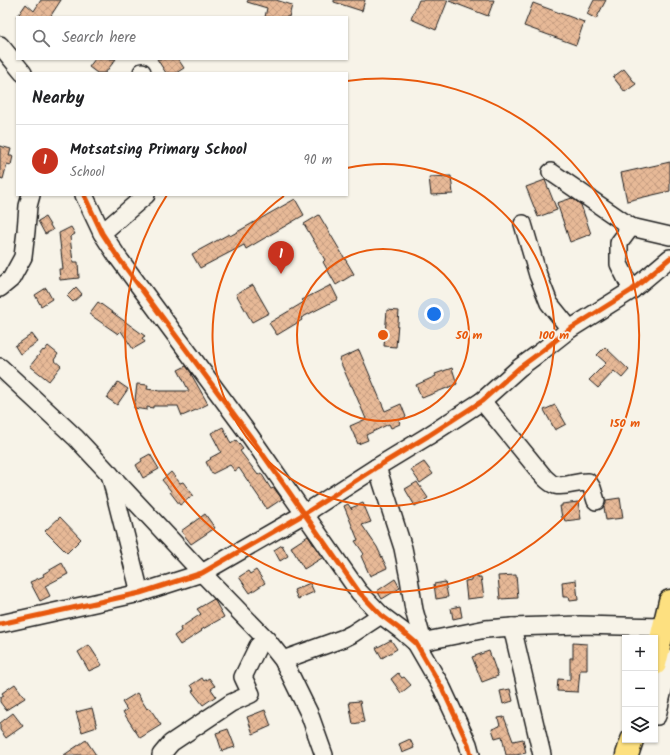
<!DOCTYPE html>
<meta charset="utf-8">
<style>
:root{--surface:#fff;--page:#f6f6f6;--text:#202124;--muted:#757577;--line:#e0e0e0;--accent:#c8321e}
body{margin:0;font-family:Kalam,sans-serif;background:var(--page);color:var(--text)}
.controls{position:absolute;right:12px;bottom:12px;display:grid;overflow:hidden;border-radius:0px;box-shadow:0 1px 3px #0004}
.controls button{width:36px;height:36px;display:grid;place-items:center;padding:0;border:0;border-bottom:1px solid var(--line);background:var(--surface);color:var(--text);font:20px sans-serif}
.you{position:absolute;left:434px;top:314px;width:14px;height:14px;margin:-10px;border:3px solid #fff;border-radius:50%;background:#1a73e8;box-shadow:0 0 0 6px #1a73e833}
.badge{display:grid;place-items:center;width:26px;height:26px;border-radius:50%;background:var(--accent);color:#fff;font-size:13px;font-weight:700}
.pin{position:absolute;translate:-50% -33px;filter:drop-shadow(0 1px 2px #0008)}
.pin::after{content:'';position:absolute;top:21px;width:14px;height:12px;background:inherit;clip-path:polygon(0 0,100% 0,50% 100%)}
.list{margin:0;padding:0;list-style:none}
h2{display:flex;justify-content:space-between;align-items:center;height:52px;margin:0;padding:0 16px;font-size:17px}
h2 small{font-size:13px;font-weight:400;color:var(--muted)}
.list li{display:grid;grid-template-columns:26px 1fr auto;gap:12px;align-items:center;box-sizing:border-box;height:72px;padding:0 16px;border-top:1px solid var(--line)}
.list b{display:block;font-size:15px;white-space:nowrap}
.list p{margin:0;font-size:13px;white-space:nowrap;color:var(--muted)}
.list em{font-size:13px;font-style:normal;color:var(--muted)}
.icon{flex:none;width:22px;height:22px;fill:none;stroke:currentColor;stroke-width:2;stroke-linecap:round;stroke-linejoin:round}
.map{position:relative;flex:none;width:670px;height:755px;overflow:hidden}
.search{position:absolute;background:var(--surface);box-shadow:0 1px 3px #0004;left:16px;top:16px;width:332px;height:44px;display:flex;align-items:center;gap:10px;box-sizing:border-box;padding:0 14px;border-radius:0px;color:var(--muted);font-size:15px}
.panel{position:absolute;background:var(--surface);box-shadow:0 1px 3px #0004;left:16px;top:72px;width:332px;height:124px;border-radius:0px}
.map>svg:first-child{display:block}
.building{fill:url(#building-cross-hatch);stroke:#1c1c1c}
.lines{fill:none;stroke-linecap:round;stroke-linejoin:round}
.minor-casing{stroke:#1c1c1c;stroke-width:20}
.highway-casing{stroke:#1c1c1c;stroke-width:25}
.minor{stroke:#f7f3e8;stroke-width:17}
.highway{stroke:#fde080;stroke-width:22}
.cycleway-casing{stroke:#f7f3e8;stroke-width:8}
.cycleway{stroke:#e8590c;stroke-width:5}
.ring{fill:none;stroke:#e8590c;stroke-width:2}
.centre{fill:#e8590c;stroke:#f7f3e8;stroke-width:2}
.ring-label{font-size:12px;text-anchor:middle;font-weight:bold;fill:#e8590c;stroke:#f7f3e8;stroke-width:3.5;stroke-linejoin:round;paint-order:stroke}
</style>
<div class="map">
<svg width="670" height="755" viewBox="0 0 670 755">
<defs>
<pattern id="building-cross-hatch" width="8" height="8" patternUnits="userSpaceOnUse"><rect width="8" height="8" fill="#e7b997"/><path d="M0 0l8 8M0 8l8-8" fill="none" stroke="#c69e82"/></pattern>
</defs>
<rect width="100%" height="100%" fill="#f7f3e8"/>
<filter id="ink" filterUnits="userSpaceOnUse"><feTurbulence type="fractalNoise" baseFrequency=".025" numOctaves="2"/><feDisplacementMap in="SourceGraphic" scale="8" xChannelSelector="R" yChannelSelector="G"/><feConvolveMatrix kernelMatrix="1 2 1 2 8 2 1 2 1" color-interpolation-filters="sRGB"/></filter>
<g filter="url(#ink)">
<g class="building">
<path d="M41,0H61L50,17H17L26,4L34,11Z"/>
<path d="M248,0H276L292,5L289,17H265L267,8L247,2Z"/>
<path d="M334,0H365L362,11L334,2Z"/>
<path d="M419,0H448L436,30L411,19Z"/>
<path d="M449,0H494L488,16L449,1Z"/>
<path d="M594,0H606L596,19L587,14Z"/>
<path d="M533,3L584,22L576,45L524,26Z"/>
<path d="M95,59H116L105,73H97L89,67Z"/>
<path d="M157,59H178L184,68L176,73H166Z"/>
<path d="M624,69L636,84L625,92L613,77Z"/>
<path d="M0,146L11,149L9,156H13L11,165L7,164L3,179L0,178Z"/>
<path d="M670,162V191L627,201L621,173Z"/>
<path d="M451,176L453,194L431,195L429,177Z"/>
<path d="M545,180L557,210L538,217L526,187Z"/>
<path d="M572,198L581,205L591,234L570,242L557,203Z"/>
<path d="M295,199L304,215L246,249L244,245L200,268L192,254L229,234L230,236Z"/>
<path d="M319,215L354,274L336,285L323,262L325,260L304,224Z"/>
<path d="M45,217L53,230L45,234L38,221Z"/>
<path d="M71,227L75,234L70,237L73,262H78L79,278L60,280L59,269H63L59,233Z"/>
<path d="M253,285L269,313L252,322L236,294Z"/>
<path d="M331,285L338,299L301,318L302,320L277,335L269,323L304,302L302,300Z"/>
<path d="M76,287L82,294L73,302L67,296Z"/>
<path d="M46,288L52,299L41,306L35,295Z"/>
<path d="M98,302L145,336L142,338L145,342L133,349L121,331L118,334L89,314Z"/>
<path d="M387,310L399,311L396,347L384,346Z"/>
<path d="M32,334L38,342L20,354L15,346Z"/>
<path d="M48,346L58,354L54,360L61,366L49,381L30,366L43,350L44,351Z"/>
<path d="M605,347L629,370L622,378L614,371L598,388L589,380L606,363L597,355Z"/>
<path d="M359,350L385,411L401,404L406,417L399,420L400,424L391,428L389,424L366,435L368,440L358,444L350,426L366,419L352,386H351L339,359Z"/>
<path d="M186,366L192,374H191L208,404L196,410L182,416L178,406H153V408L147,407V410L134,408L137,384L148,385L147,389L160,391H189L178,370Z"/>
<path d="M452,368L457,384L422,398L416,385L436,376L435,374Z"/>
<path d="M118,382L128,389L117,405L107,398Z"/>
<path d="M555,405L566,424L555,430L544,410Z"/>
<path d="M223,427L231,444L236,440L243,449L240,451L258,475L261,473L271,489L274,488L282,499L267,509L239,468L235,471L230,465L212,474L206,462L211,459L210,458L221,452L211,433Z"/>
<path d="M150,454L159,469L143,478L136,465L142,461L141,459Z"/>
<path d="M424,462L433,474L420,483L411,470Z"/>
<path d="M171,472L180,483L183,482L193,495L180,505L170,492L171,491L162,480Z"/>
<path d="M417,482L428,498L415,506L405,489Z"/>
<path d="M620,498L623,518L606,520L604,507L606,504V500Z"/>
<path d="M578,502L581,519L565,521L564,518H562L560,506H562V504Z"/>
<path d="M363,503L371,522L362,525L377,547L387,568L370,576L361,556L364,554L355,541L358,540L344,506L348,504L352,510L351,508Z"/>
<path d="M205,514L215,528L191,544L181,531Z"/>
<path d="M60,517L81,539L67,553L45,531Z"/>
<path d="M308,536L322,558L304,569L291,547Z"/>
<path d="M282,545L288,556L280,561L274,550Z"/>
<path d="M62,563L68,574L45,586L50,596L40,601L30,582L44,576L43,574Z"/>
<path d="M256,570L265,583L250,593L239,577L248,571L250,574Z"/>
<path d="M516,575L518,598L500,599L498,576Z"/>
<path d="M481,577L484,597L467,599L465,581L471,580V578Z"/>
<path d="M395,579L400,588L382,599L377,591Z"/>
<path d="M576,580L578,600L570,601L569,597H563L562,582Z"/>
<path d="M445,582L448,597L436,599L434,584Z"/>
<path d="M310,583L314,592L298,599L294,590Z"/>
<path d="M214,599L224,617L201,630L202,631L180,645L174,636L181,631L180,628L201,614L197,609Z"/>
<path d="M460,606L462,617L453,619L451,608Z"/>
<path d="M391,640L397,649L382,658L376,648Z"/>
<path d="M573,643L587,644V670H580L578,692L557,691L558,679L570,680V658H573Z"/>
<path d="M89,645L102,665L89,671L78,652Z"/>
<path d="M489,651L498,676L482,682L472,657Z"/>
<path d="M398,673L402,678L404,677L411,685L401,693L391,679Z"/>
<path d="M202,678L204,681L209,678L215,686L211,689L216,696L203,705L192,691L194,690L191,685Z"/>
<path d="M15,684L25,698L6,710L0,702V698L4,696L2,693Z"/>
<path d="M510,689L513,701L503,704L500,691Z"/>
<path d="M137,693L147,709L149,707L161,725L140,738L123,712L127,710L122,702Z"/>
<path d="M360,701L364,722L353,724L349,702Z"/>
<path d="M92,708L97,727L82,732L76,712Z"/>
<path d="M265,710L271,726L253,734L247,717Z"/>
<path d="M13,713L23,726L6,738L0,730V723Z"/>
<path d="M504,717L513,741L523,739L526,753L516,755H506L502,736L495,738L492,729L500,726L498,718Z"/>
<path d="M228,729L235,747L222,751L216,733Z"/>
<path d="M410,739L414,748L402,753L399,744Z"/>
<path d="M86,740L96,755H64Z"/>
</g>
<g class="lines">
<defs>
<g id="minor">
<path d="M0,45L23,73"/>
<path d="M142,72V73"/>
<path d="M551,172L631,227L670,236"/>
<path d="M84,195L102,233L117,256L250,436L359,592L381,615L401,630L416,643L442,688L468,744L471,755"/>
<path d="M523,224L538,275L549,303L570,329"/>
<path d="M631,227L619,243V264L632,290"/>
<path d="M102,233L146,195"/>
<path d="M0,288L11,279L23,257L26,231L28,206L31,195"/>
<path d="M0,367L76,438L202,573L267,640L283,660L309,713L324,755"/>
<path d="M482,401L544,477C547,480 551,484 555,485C566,488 577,481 588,482L592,488L596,501"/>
<path d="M377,467L403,548L409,578L414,610L423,642"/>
<path d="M110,474L140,593"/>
<path d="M0,624L140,593L202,573L304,514L377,467L428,436L482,401L519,368L542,351L570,329L632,290L670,258"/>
<path d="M512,627L542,755"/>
<path d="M416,643L486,629L512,627L580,625L663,627"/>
<path d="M283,660L344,638L352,634L381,615"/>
<path d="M657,716L670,659"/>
<path d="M161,755L171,743L231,703L251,694L243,677L258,646L267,640"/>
</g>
<g id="highway">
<path d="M655,664L670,601"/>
<path d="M627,755L632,740"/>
</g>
</defs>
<use href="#minor" class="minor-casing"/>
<use href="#highway" class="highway-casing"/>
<use href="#minor" class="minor"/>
<use href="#highway" class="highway"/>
<defs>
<g id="cycleway">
<path d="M84,195L102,233L117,256L250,436L359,592L381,615L401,630L416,643L442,688L468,744L471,755"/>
<path d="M0,624L140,593L202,573L304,514L377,467L428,436L482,401L519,368L542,351L570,329L632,290L670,258"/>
</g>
</defs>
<use href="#cycleway" class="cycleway-casing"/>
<use href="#cycleway" class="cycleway"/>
</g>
</g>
<g class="ring">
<circle cx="383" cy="335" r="86"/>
<path d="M347 168A171 171 0 1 1 284 196"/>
<path d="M347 81A257 257 0 1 1 167 195"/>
</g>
<circle cx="383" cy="335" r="6" class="centre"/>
<g class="ring-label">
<text x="469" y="339">50 m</text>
<text x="554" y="339">100 m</text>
<text x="625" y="427">150 m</text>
</g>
</svg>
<div class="controls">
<button>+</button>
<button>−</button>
<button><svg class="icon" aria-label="layers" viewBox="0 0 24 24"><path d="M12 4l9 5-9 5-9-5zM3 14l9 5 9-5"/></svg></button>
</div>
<div class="you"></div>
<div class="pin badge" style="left:281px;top:274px">1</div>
<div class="search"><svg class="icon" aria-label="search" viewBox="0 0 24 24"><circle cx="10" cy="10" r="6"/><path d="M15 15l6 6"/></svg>Search here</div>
<section class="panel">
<h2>Nearby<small></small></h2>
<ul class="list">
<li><span class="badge">1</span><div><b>Motsatsing Primary School</b><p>School</p></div><em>90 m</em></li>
</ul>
</section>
</div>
